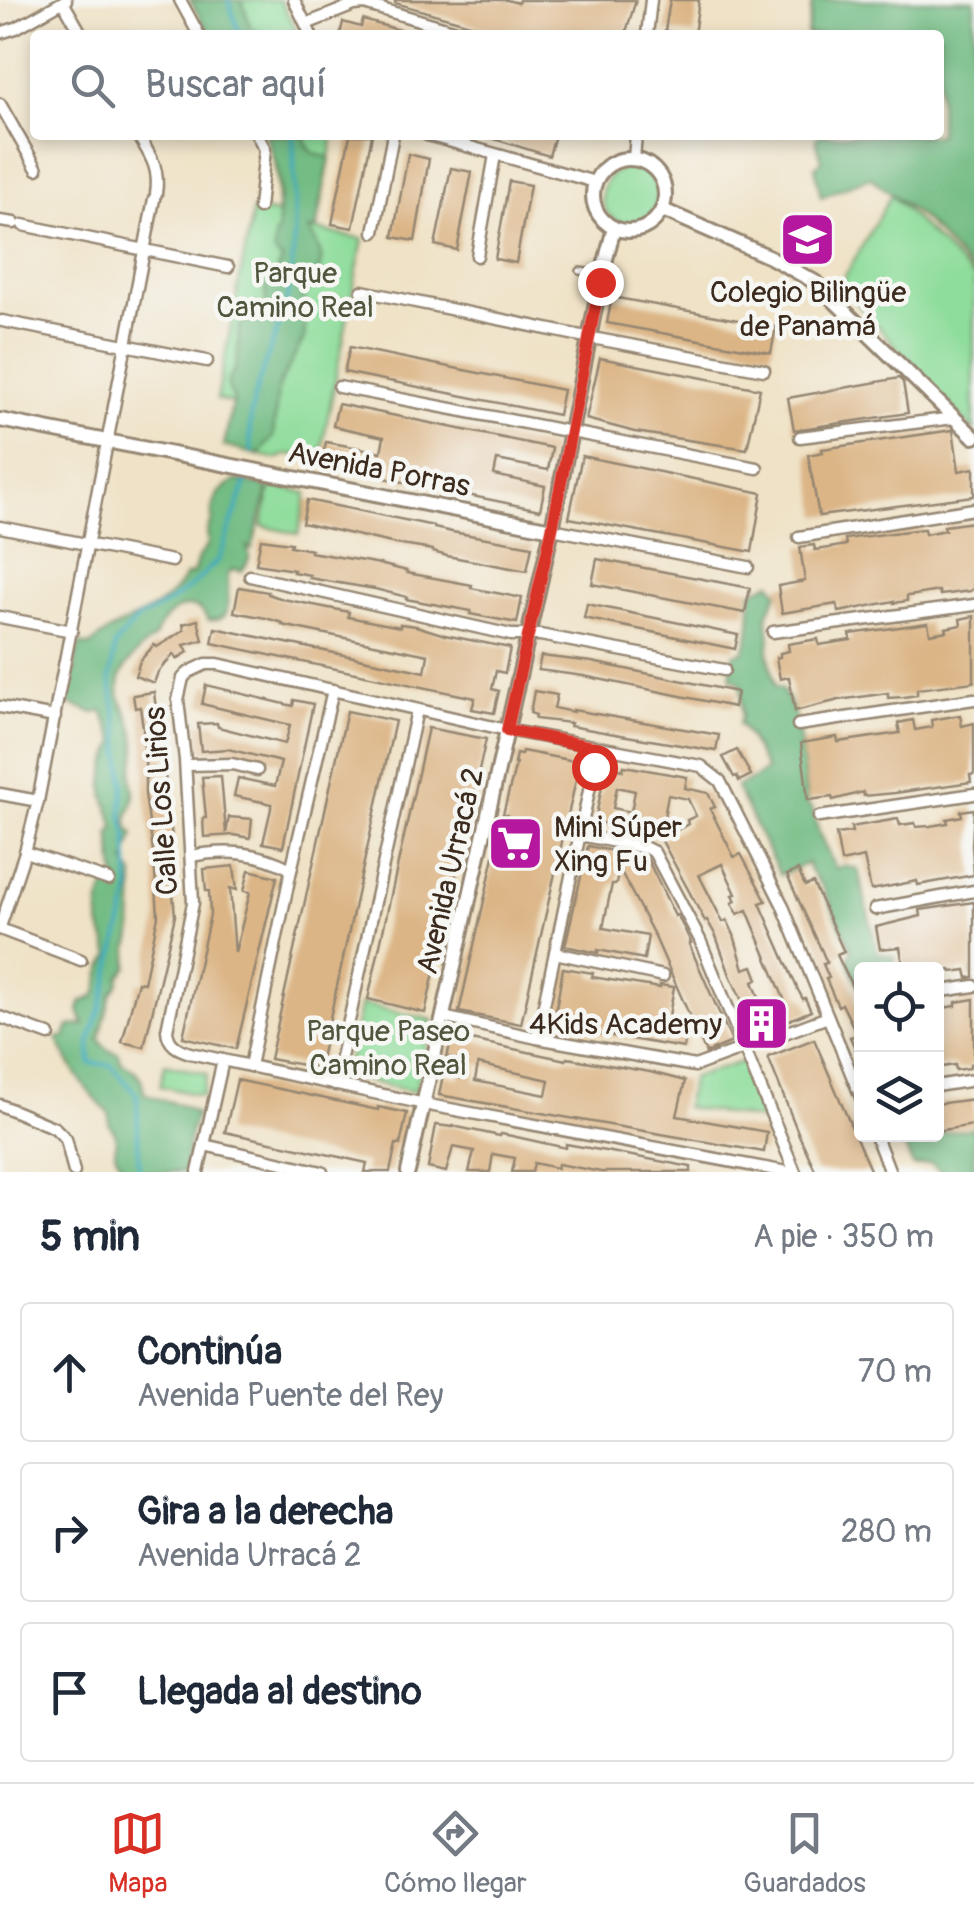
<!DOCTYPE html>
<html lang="es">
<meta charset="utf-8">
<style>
:root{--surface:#fff;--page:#f6f6f7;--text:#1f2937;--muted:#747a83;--line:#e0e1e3;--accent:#d93025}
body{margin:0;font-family:Pangolin,sans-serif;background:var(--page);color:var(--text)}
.controls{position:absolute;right:30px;bottom:30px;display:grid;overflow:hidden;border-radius:10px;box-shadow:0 5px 15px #0003}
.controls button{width:90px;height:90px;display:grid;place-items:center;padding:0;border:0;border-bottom:2px solid var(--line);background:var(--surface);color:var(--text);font:50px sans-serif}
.stop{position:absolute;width:30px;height:30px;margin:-22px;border:8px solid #d93025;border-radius:50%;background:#fff}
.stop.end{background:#d93025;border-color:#fff;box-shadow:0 2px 10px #0008}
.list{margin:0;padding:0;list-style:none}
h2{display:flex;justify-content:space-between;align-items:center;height:130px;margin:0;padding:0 40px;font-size:42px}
h2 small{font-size:32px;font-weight:400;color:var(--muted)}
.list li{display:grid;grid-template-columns:65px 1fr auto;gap:30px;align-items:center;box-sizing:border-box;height:140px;margin:0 20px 20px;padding:0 20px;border:2px solid var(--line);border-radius:10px}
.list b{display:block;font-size:38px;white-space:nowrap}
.list p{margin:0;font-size:32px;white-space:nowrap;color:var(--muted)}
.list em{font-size:32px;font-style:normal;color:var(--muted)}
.icon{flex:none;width:55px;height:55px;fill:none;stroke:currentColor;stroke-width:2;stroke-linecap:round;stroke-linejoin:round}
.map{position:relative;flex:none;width:974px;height:1172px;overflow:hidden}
.search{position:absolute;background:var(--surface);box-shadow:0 5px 15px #0003;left:30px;right:30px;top:30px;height:110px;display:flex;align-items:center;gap:25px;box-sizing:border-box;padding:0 35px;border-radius:10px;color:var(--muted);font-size:38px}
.sheet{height:610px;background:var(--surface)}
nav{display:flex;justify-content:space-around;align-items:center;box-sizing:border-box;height:140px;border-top:2px solid var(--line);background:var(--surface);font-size:28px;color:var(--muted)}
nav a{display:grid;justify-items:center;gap:5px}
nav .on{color:var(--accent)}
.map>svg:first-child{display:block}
.green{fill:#8fdd9c;stroke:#65845d;stroke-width:2.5}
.forest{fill:#73bc84;stroke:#577351;stroke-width:2.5}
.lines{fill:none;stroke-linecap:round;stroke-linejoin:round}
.stream{stroke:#40acbe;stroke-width:4}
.building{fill:#dcb586;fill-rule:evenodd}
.service-casing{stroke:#958672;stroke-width:10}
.minor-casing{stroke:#958672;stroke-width:15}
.tertiary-casing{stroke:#958672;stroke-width:18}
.service{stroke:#fff;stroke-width:5}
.minor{stroke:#fff;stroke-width:10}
.tertiary{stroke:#fff;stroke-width:12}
.route{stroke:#d93025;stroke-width:12}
.labels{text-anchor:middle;stroke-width:9;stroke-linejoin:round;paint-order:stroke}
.park-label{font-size:30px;fill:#50573e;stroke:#f6f6f2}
.poi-label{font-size:30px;fill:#3b2a1e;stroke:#f6f6f2}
.street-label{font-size:30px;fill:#3b2a1e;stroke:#f6f6f2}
</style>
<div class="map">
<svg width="974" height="1172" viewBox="0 0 974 1172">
<rect width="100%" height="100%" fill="#f6f6f2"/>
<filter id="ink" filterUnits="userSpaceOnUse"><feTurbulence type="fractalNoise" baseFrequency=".01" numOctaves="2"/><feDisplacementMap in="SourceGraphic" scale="20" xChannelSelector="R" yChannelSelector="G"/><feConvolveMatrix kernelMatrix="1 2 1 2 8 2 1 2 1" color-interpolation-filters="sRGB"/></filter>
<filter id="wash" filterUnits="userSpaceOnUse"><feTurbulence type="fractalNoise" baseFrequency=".0048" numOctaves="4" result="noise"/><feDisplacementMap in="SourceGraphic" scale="40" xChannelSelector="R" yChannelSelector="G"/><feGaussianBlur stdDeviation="2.25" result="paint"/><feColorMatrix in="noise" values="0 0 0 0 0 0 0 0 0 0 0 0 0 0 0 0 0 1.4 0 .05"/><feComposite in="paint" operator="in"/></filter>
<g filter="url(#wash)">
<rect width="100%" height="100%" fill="#efe2c6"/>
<g class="green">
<path d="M190,0H280L299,35H210Z"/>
<path d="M265,135H334L317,230L363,239L318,468L306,456L288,454L276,459L224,446L232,403L217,399L253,209L277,214C279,185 277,161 265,135Z"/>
<circle cx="630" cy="196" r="28"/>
<path d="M891,195L974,278V431L840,285Z"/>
<path d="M271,485L307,493L298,534L262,526Z"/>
<path d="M361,1004L432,1020L415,1092L344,1076Z"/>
<path d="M744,1061L765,1121L685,1107L692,1078Z"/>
<path d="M165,1064L207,1074L202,1096L160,1086Z"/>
</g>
<g class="forest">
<path d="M190,0H242L251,29L266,35H210Z"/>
<path d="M816,0H974V274L924,220L870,177L821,197L815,166L822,161L816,140L819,135H939V35H807L812,4Z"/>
<path d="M265,135H305C307,152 314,155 330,157L316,230H309C330,263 321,266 303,298L307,307L304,338L278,387L273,437L258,455L224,446L234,399C220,377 234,380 237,361C239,349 238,337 239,326L246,321L254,303L266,308V285L272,283L282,260L274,252L275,234L278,231C277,215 281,198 279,182C278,167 272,149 265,135Z"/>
<path d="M236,480L263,486L268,490L252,549L247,547C252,558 248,562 241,572L234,569L228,573V604L225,615L217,620H208C193,590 160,615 154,639C144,643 122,668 120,679C116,701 125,704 131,723C134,729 135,738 136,745C138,756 132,766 132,776C132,784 135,792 134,799C131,816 120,818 134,835L125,862L134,875L132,937L129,946L128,967L120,976L118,985L111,995L99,1040L108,1050L119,1054L121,1062C137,1072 142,1073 144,1093C161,1102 180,1101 196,1114L189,1137L184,1172H123L124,1169L115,1153L116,1134L109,1124V1113C85,1091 70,1067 57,1038L65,1037L69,1026L84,1025L79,1010L82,1001C104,997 95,987 102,971C103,965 107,961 110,956C101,925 92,918 106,885H117L110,833L114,829C113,816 108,808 105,797C101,780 109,758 116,742L102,711L94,713L69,704C67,689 72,683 75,670C76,660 76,653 80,644L90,646C121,616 162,617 186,575L193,574L198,558L208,545L207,531L212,521V511L215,500L219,492Z"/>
<path d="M771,582L778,592L767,615L770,638L768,651L775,687L780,688C803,712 803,773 807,805L812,808L819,833L835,868L844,866L858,869L877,952L894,957V969H862L861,986L855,978L848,960L852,950L822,886L809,869L808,863L780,875L736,787L756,777L766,770C757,755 751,735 739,724L742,716L741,683L731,679V661L734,654L743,652C752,635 750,611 752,591Z"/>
<path d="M974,1128V1172H941L931,1163L913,1166L900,1135L936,1134Z"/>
</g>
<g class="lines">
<g class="stream">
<path d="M228,0L240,35"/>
<path d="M252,452C240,400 280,340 289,289C297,238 295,186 293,135"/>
<path d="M139,1172L137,1095L111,1065L90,1063V1040L102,1004L130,891L127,837L122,814L124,784L119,732L110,680L115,645L136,620L170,602L194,584L219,559L247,479"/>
</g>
</g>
<g id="blocks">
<g class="building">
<path d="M395,0H507L518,3L519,0H636L625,35H509L395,3Z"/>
<path d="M670,0H699L694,35L665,31Z"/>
<path d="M363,20L407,32V35H340L343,22L361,27Z"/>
<path d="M350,135H372L353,228L332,224Z"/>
<path d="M488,135H555L549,156L488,137Z"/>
<path d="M408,154L429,159L415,241L393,237Z"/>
<path d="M451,168L472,172L457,250L435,245Z"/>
<path d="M509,181L530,185L516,263L495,259Z"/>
<path d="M612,297L776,327L771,353L607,323Z"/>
<path d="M350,347L563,390L558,415L344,372Z"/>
<path d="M600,358L760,389L747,449L635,432L586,419Z"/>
<path d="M899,378L903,382L908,413L794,430L788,398Z"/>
<path d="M338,404L552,448L548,470L497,460L494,475L545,486L540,510L321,465L326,442L381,452L384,437L333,426Z"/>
<path d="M953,430L959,471L974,468V496L819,516L808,455L823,452L822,449Z"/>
<path d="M582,456L762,493L752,552L569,518Z"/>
<path d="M307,500L434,526V528L452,532L532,546L527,571L447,556L433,552V550L396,544L302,523Z"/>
<path d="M974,522V588L970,591L940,595L939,591L915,595L907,596V601L894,603V601L839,612L837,604L782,613L778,586L805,581L800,547L814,545L815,550L829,548L846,545L845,539L924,529L925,534L945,530L944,526Z"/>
<path d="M261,539L291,543L290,546L311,550L310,552L375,563L407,571V573L472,585L471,588L522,598L517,623L470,614L471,611L406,599L407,597L375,589L309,578L310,575L293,572L294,570L256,564Z"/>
<path d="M597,559L750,588L745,613L592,584Z"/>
<path d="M239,587L268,592V594L283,599L349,612L348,617L400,627V624L416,626L445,635L510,648L505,673L496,671L492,689L499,691L494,713L472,709L475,698L212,643L215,628L425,672L428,655L282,625L283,623L266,618L234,612Z"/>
<path d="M587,604L738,635L735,649L584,618Z"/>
<path d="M974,616V682L917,689V695L904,697L888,698V693L839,700L795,711L789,677L780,679L776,658L780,657V653L789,651L788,644L818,639L819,645L851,640L850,634L928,623L930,634L947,631L946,628L961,625L960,619Z"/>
<path d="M198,620L203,640L184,645L188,652L177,659L174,654L158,672L154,683L135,676L140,661L154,645L157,647L184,630L183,624Z"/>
<path d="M541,656L592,662L737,692L734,707L584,676L538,670Z"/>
<path d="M206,685L293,706L294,700L313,704L283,847L263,843L272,804L234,796L238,778L275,786L281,762L228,749L201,751L198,724L217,723L218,727L285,744L290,725L202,704Z"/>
<path d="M534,691L557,695L554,708L573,712V710L719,735L716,751L609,733L570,726L571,723L535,719L536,715L530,713Z"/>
<path d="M154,692L156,710L161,709L163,722L167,771H165L166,789L172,837H168L175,916L144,1047L122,1042L138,982L144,983L158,916L154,859L145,794V778H146L143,728L140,707L135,708L133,695Z"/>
<path d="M347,711L395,721L319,1068L270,1059Z"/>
<path d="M960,715L962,726L974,723V774L970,775L971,782L895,793L864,796L863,792L833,800L832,797L808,800L801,743L837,737L838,742L900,733L898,723L913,720L915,730L932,727L931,720Z"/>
<path d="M428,728L486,739L425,1013L368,999Z"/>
<path d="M737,750L751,775L739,781L737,776L734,777L723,757Z"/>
<path d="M522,751L580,762L521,1024L459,1012L499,834H503L507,815L503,814L516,764H514L516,754L521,755Z"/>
<path d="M606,766L623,770L624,766L687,777L685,788L708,793L715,807L710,809L734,857L741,854L766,901L760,903L798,990L803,999L805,998L811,1011L751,1036L746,1023L750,1021L745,1007L730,975L716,936L707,920L705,921L661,839L688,824L687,820L696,816L688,799L668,795L660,839L595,821ZM617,787L635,791L631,812L613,808ZM722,864L736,894L733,895L736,901L732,903L738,914L747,910L787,1006L763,1015L756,998L759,997L753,982L758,979L753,966L744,969L734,935L727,920L723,922L699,875Z"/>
<path d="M221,776L226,833L229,817L252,819L250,838L234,835L204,837L203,818H206L202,777Z"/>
<path d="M974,809L972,845L974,875L918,885L917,881L871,890L864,857L841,862L836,834L852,832L851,827L898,819L900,825L915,823L916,827L930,826L948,823L947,819L962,816L961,811Z"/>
<path d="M588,846L647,858L675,916L677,915L686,932L691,943L689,944L732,1042L706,1053L655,937L619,868L616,884H612L603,928L648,936L644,959L598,950V953L565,946Z"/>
<path d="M234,866L237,890L230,888L235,953L250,892L244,891L249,870L277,877L236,1049L183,1037L210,915L209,891H206L204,869Z"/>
<path d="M798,870L805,886L813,883L844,952L837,955L850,982L856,998L854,999L862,1016V1063L850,1037L857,1035L842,1004L838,1006L833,995L826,979L829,978L823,964L827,963L821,949L787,875Z"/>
<path d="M974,902V977L968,978L966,970L952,972L951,970L936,972V970H904L900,947L880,949L876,927L921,916L920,910Z"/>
<path d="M563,968L593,973L592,977L660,988V985L674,987L668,1022L688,1026L684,1048L553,1026Z"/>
<path d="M974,999V1063L970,1064V1068L956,1070L955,1065L936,1068V1009L956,1006V1002Z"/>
<path d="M452,1036L566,1060L567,1058L650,1072L685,1081L677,1116L767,1132L764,1152L439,1095L443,1075L460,1078L463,1061L447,1058ZM478,1064L549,1080L546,1095L475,1081Z"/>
<path d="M814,1039L863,1154L871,1172H816L799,1135L768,1057Z"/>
<path d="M237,1080L378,1110V1107L407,1113L400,1145L396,1144L390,1172H365L367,1163L225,1132Z"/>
<path d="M974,1099V1125L936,1131V1104Z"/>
<path d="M436,1125L453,1127V1126L500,1136L501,1134L512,1136L566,1148V1144L611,1152L691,1167V1172H601L558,1164L557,1168L534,1163L532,1172H512L515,1158L493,1154L490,1172H469L474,1151L453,1147L446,1172L428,1168Z"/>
</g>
</g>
</g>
<g filter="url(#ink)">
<use href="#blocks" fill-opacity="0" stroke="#958672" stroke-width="2.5"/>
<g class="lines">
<defs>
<path id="service" d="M580,271L599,274"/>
<g id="minor">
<path d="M180,0L199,35"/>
<path d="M294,0L311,35"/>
<path d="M63,2L82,35"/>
<path d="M306,24L354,5L364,4L470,35"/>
<path d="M0,33L16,28L66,0"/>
<path d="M647,35L651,0"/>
<path d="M0,104L37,169"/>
<path d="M138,135C151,157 160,168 156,194"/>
<path d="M257,135L265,149L259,208"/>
<path d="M427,135L595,182"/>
<path d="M634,159L636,135"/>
<path d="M0,221L14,223"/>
<path d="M23,225L228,267"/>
<path d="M374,232L393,135"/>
<path d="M477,256L495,155"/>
<path d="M362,291L576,335L764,370"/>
<path d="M2,321L207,361"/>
<path d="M339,387L757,468"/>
<path d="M800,437L954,418"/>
<path d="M0,527L172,561"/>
<path d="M552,529L748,567"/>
<path d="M799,537L974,509"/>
<path d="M250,576L511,635H540L724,670"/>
<path d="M0,617L72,631"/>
<path d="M773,632L974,605"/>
<path d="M0,707L55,717"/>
<path d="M798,725L974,699"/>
<path d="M186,765L232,764L257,770"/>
<path d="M0,794L38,801"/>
<path d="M819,817L974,794"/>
<path d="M580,835L646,848L654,852L700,940L795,1172"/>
<path d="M25,852L109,880"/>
<path d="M191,856C227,849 258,852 291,869"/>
<path d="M875,909L974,891"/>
<path d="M0,927L25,852L38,801L154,199"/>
<path d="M0,929L81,960"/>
<path d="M555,953L663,976"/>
<path d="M936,992L974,986"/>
<path d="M0,1017L49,1035"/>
<path d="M443,1017L537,1038L695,1066L828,1017"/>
<path d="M537,1038L598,748"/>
<path d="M250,1066L290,875L333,690"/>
<path d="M335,1085L417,710"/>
<path d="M936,1086L974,1080"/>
<path d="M0,1105L55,1128L66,1139L74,1172"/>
<path d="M875,1134L890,1172"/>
<path d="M204,1145L322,1172"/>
<path d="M198,1172L223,1060"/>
<path d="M787,1172L434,1106L190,1053C178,1049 168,1045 167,1030L193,903L185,760L178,700L183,678L189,672L206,664H218L507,730L701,766L720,781L782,904L862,1100"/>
</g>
<g id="tertiary">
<circle cx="629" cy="195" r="36"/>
<path d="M663,210L770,257L815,282L974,437"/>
<path d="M0,420L552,529"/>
<path d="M408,1172L552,529L600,282L614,228"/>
</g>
</defs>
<use href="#service" class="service-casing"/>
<use href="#minor" class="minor-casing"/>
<use href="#tertiary" class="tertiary-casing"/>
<use href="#service" class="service"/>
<use href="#minor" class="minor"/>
<use href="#tertiary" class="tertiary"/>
</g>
</g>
<g class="lines" filter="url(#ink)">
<path class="route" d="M594,767L598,748L507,730L552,529L600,282"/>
</g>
<defs>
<symbol id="school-square" viewBox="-11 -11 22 22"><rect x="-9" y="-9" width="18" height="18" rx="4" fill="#b5179e" stroke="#f6f6f2"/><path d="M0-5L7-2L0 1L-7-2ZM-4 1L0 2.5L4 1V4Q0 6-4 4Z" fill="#fff"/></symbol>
<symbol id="supermarket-square" viewBox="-11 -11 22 22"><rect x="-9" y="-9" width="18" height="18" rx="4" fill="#b5179e" stroke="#f6f6f2"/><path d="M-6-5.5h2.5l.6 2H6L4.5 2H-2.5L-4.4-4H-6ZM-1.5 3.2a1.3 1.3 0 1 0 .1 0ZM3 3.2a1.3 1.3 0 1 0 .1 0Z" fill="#fff"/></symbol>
<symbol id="building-square" viewBox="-11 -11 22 22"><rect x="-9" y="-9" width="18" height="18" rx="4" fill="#b5179e" stroke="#f6f6f2"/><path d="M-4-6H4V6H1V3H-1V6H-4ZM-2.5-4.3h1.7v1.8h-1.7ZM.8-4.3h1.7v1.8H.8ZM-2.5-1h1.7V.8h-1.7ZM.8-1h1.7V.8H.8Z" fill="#fff"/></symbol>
</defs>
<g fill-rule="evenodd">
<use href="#school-square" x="776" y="208" width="63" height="63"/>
<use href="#supermarket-square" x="484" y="812" width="63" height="63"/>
<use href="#building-square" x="730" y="992" width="63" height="63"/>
</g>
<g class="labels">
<g class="park-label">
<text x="295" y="283">Parque<tspan x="295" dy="34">Camino Real</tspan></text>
<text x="388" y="1041">Parque Paseo<tspan x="388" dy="34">Camino Real</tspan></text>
</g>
<g class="poi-label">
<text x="808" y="302">Colegio Bilingüe<tspan x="808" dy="34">de Panamá</tspan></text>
<text x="554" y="837" text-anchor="start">Mini Súper<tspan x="554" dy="34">Xing Fu</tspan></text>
<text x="722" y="1034" text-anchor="end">4Kids Academy</text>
</g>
<g class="street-label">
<text transform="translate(379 469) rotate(11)" y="10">Avenida Porras</text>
<text transform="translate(161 801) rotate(-94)" y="10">Calle Los Lirios</text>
<text transform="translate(450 871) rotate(-77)" y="10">Avenida Urracá 2</text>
</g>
</g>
</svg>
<div class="controls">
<button><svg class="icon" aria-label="locate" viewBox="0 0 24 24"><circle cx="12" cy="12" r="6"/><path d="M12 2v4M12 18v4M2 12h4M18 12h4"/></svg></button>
<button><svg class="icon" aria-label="layers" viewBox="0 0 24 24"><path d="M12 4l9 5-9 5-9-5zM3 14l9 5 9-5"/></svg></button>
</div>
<div class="stop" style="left:594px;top:767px"></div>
<div class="stop end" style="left:600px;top:282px"></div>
<div class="search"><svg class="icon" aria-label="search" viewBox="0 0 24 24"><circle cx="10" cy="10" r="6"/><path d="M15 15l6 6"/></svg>Buscar aquí</div>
</div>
<section class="sheet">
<h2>5 min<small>A pie · 350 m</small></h2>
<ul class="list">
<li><svg class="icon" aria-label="ahead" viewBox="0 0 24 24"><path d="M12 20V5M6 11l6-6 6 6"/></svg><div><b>Continúa</b><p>Avenida Puente del Rey</p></div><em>70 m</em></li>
<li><svg class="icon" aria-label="right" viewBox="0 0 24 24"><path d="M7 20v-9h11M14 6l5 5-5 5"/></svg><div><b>Gira a la derecha</b><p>Avenida Urracá 2</p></div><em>280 m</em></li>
<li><svg class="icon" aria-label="arrive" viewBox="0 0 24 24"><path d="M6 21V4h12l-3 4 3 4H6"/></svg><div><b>Llegada al destino</b></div></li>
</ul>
</section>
<nav>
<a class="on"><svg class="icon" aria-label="map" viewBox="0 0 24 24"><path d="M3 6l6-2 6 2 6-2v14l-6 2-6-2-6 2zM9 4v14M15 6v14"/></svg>Mapa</a>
<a><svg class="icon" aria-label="directions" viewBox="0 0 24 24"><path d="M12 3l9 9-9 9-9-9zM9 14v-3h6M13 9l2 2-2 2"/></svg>Cómo llegar</a>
<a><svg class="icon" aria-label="saved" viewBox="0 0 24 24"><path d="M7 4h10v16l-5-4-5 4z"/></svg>Guardados</a>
</nav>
